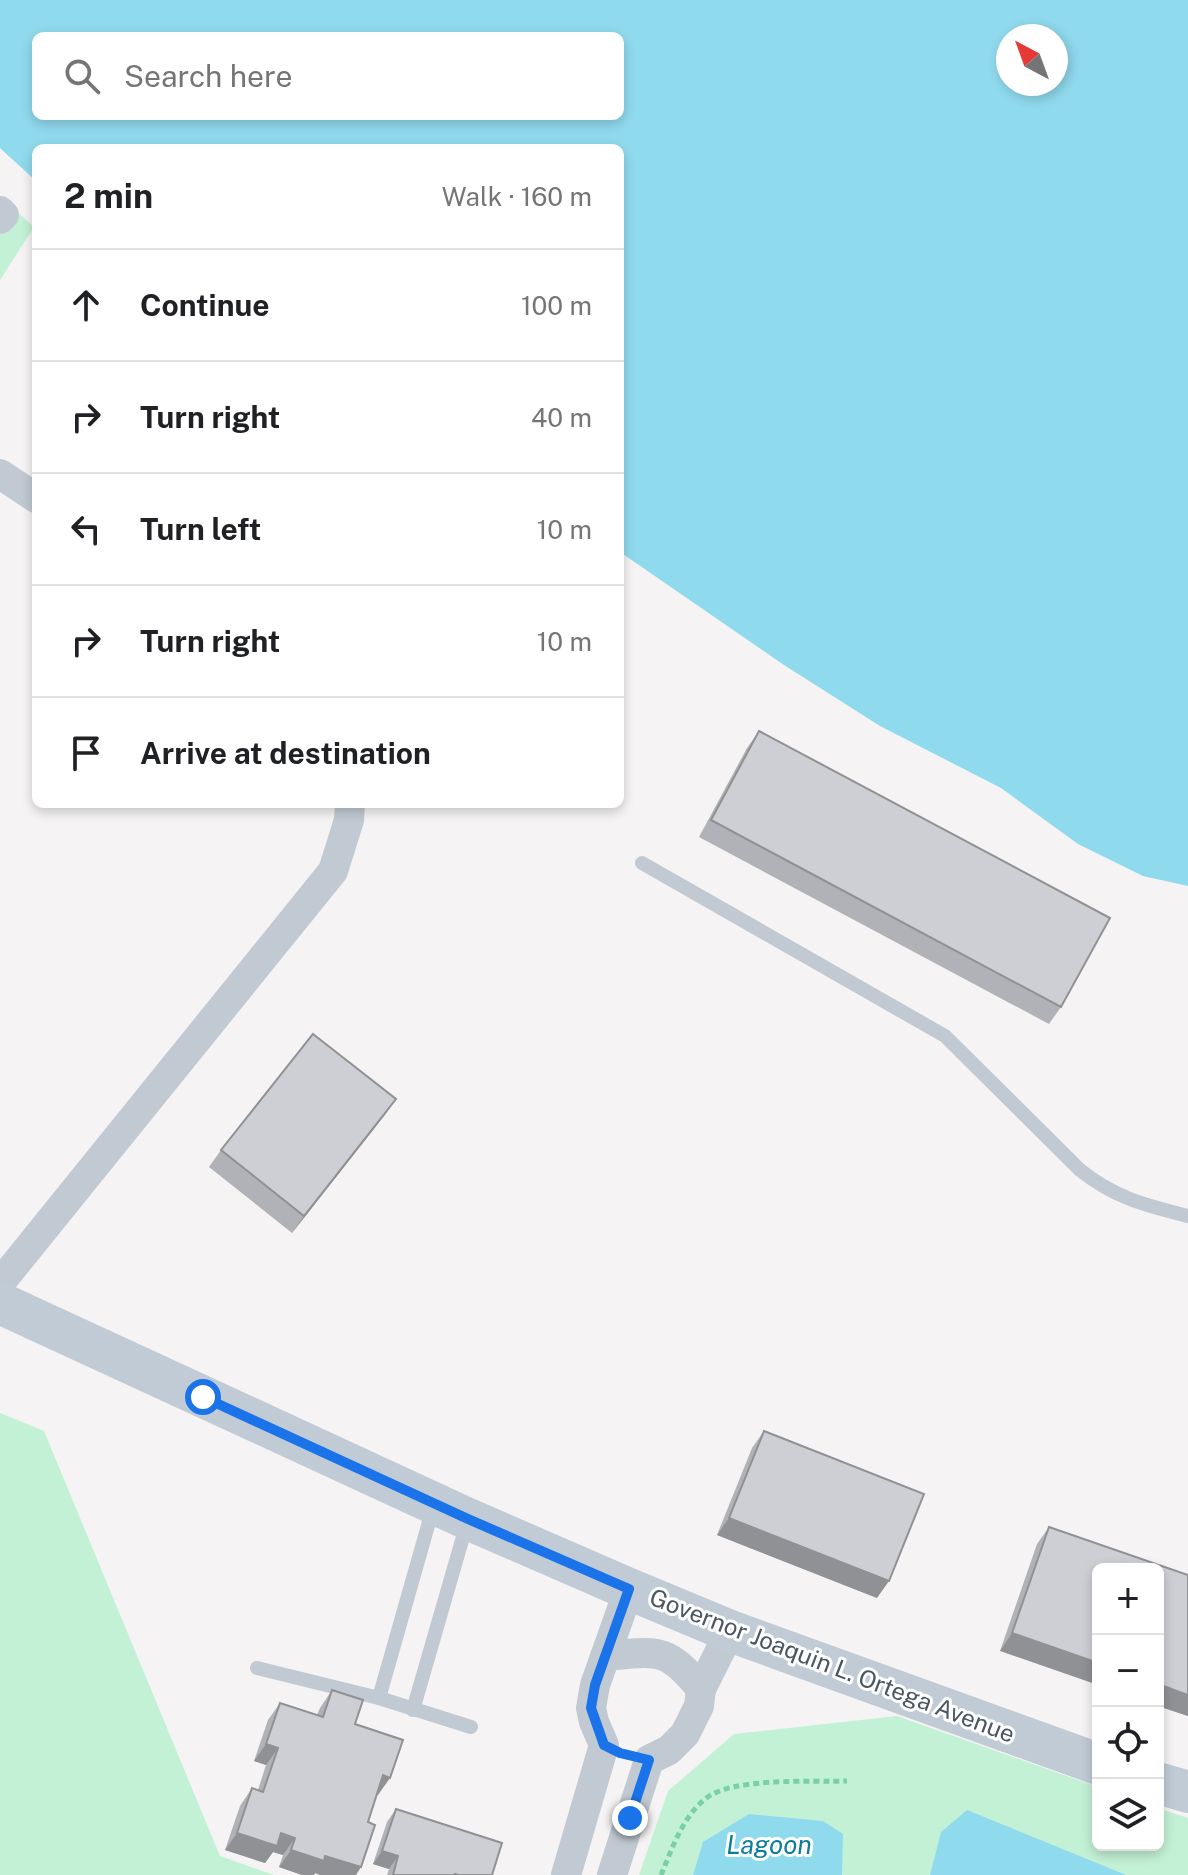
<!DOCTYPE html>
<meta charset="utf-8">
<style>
:root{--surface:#fff;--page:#f6f6f6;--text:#202124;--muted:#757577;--line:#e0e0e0}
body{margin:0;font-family:"Public Sans",sans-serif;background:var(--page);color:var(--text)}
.controls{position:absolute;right:24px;bottom:24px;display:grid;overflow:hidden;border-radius:12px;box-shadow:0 4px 12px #0003}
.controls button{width:72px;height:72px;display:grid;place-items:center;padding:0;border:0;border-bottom:2px solid var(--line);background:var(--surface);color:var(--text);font:40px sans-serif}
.compass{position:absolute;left:996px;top:24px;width:72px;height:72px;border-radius:50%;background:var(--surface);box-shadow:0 4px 12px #0003;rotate:319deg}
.stop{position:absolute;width:24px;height:24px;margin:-18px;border:6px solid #1a73e8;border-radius:50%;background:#fff}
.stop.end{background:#1a73e8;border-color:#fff;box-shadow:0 2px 8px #0008}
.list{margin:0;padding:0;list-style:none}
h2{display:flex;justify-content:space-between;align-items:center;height:104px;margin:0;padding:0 32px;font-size:34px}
h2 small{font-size:26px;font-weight:400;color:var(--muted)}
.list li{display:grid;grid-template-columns:52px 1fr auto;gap:24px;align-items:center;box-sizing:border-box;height:112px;padding:0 32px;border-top:2px solid var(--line)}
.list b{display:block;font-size:30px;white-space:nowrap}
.list em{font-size:26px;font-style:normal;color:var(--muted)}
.icon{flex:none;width:44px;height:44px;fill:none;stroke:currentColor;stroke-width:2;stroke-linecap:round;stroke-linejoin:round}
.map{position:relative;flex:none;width:1188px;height:1875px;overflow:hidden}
.search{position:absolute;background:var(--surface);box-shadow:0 4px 12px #0003;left:32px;top:32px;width:592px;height:88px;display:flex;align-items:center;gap:20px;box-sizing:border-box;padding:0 28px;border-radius:12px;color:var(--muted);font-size:30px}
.panel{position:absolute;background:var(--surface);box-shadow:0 4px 12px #0003;left:32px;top:144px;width:592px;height:664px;border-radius:12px}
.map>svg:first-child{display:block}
.green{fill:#c3f1d5}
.water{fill:#90daee;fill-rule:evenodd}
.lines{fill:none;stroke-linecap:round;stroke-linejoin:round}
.path{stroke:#7ad0a6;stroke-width:5;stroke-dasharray:6 4;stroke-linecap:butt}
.lane{stroke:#c1cad2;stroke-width:14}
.street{stroke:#c1cad2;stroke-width:30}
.secondary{stroke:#c1cbd6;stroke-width:42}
.wall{fill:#b0b2b7}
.shaded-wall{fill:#909195}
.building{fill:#cdcfd5;stroke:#909195;stroke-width:2}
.route{stroke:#1a73e8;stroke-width:10}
.labels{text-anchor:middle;stroke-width:6;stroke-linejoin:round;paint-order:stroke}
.street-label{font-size:24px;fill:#4a5661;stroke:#fff}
.water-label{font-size:26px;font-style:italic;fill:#0c7c9b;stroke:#fff}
</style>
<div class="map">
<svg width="1188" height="1875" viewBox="0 0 1188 1875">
<rect width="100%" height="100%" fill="#f5f3f3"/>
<g class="green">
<path d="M0,197L34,227L0,280Z"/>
<path d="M0,1413L44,1431L220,1856L274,1875H0Z"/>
<path d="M897,1716L1098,1787V1845H1158V1808L1188,1818V1875H639L668,1791L734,1734Z"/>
</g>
<g class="water">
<path d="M0,0H1188V886L1143,876L1078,844L1001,788L880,726L784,665L620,552V148H36V181L0,148ZM36,36H620V116H36ZM1008,36H1056V84H1008Z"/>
<path d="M967,1810L1126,1875H930L941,1832Z"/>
<path d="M749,1814L823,1821L843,1834L842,1875H693L703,1842Z"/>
</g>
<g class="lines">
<path class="path" d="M661,1875C672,1849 682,1818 705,1799C731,1777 812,1782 847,1781"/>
<g class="lane">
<path d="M642,863L945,1036L1080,1170C1115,1198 1145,1205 1188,1216"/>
<path d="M257,1668L379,1698L471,1727"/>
<path d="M379,1698L433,1508"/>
<path d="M413,1710L467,1523"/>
</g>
<g class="street">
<path d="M0,211L4,215L0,219"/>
<path d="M0,474L36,498"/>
<path d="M0,1283L333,871L349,820L350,804"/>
<path d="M606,1656C658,1651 667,1647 701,1689"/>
<path d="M566,1875L604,1745L594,1722L591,1708L595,1685L629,1589"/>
<path d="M612,1875L649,1760L669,1750L685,1734L699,1706L701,1689L730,1631"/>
</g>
<g class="secondary">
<path d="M0,1303L468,1519L629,1589L730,1631L1098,1764"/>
<path d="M1158,1783L1188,1792"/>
</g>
</g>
<g class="wall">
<path d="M759,731L1061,1007L1049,1024L699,837L747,748Z"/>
<path d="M396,1099L384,1116L292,1233L209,1167L221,1150Z"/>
<path d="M764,1431L877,1598L717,1535L752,1448Z"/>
<path d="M1049,1527L1188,1575V1716L1158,1706V1569L1000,1651L1037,1544Z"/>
<path d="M332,1690L355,1724L378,1795L377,1794L368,1822L356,1875H320L315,1873L314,1875H302L279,1867L283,1855L273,1852L265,1863L225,1850L240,1806L252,1788L258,1790L266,1765L254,1761L268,1720L280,1703L317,1715L320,1708Z"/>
<path d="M396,1809L492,1875H387L389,1869L373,1864L387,1822Z"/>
</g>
<g class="shaded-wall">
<path d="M396,1099L384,1116L292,1233L304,1216Z"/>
<path d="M729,1518L889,1581L877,1598L717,1535Z"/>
<path d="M1012,1633L1098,1663V1685L1000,1651Z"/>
<path d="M1158,1684L1188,1695V1716L1158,1706Z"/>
<path d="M266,1744L278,1748L266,1765L254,1761Z"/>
<path d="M383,1775L390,1778L378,1795L371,1792Z"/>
<path d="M237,1833H281L295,1838L283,1855L273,1852L265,1863L225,1850Z"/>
<path d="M291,1850L325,1856L361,1867L356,1875H320L315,1873L314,1875H302L279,1867Z"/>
<path d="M382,1851L398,1856L389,1869L373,1864Z"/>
</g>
<g class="building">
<path d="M759,731L1110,918L1061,1007L711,820Z"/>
<path d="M313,1034L396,1099L304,1216L221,1150Z"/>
<path d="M764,1431L924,1494L889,1581L729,1518Z"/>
<path d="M1049,1527L1188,1575V1695L1158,1684V1569H1098V1663L1012,1633Z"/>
<path d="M332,1690L363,1700L355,1724L403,1740L390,1778L383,1775L368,1822L375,1825L361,1867L325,1856L324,1861L291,1850L295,1838L281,1833L277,1846L237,1833L252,1788L263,1792L278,1748L266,1744L280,1703L323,1717Z"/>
<path d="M396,1809L502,1843L492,1875H459L455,1874V1875H393L398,1856L382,1851Z"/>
</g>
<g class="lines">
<path class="route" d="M203,1397L468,1519L629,1589L595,1685L591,1708L604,1745L620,1753L649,1760L630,1818"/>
</g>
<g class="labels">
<g class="street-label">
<text transform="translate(832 1666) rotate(21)" y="8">Governor Joaquin L. Ortega Avenue</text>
</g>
<g class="water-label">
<text x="769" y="1854">Lagoon</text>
</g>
</g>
</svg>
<div class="controls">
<button>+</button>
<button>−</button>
<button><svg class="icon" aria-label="locate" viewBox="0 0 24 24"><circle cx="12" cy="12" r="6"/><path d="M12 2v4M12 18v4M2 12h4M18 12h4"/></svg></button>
<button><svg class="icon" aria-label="layers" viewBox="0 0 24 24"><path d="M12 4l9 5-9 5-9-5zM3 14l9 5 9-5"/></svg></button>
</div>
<svg class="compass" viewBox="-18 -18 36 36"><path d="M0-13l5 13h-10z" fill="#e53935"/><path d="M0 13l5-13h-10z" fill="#757577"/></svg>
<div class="stop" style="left:203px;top:1397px"></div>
<div class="stop end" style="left:630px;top:1818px"></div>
<div class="search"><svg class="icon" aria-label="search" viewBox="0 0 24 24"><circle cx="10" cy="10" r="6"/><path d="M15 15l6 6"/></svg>Search here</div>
<section class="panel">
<h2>2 min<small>Walk · 160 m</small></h2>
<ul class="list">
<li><svg class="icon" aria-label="ahead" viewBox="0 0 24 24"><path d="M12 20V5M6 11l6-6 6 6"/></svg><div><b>Continue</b></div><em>100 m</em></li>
<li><svg class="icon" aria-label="right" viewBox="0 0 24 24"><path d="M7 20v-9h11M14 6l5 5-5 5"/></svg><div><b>Turn right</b></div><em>40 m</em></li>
<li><svg class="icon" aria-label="left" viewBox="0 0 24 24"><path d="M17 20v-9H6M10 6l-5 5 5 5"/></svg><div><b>Turn left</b></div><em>10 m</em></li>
<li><svg class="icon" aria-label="right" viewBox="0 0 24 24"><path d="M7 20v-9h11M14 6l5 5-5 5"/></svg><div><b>Turn right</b></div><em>10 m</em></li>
<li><svg class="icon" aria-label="arrive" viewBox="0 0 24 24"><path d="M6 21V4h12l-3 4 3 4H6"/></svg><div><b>Arrive at destination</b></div></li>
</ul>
</section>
</div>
